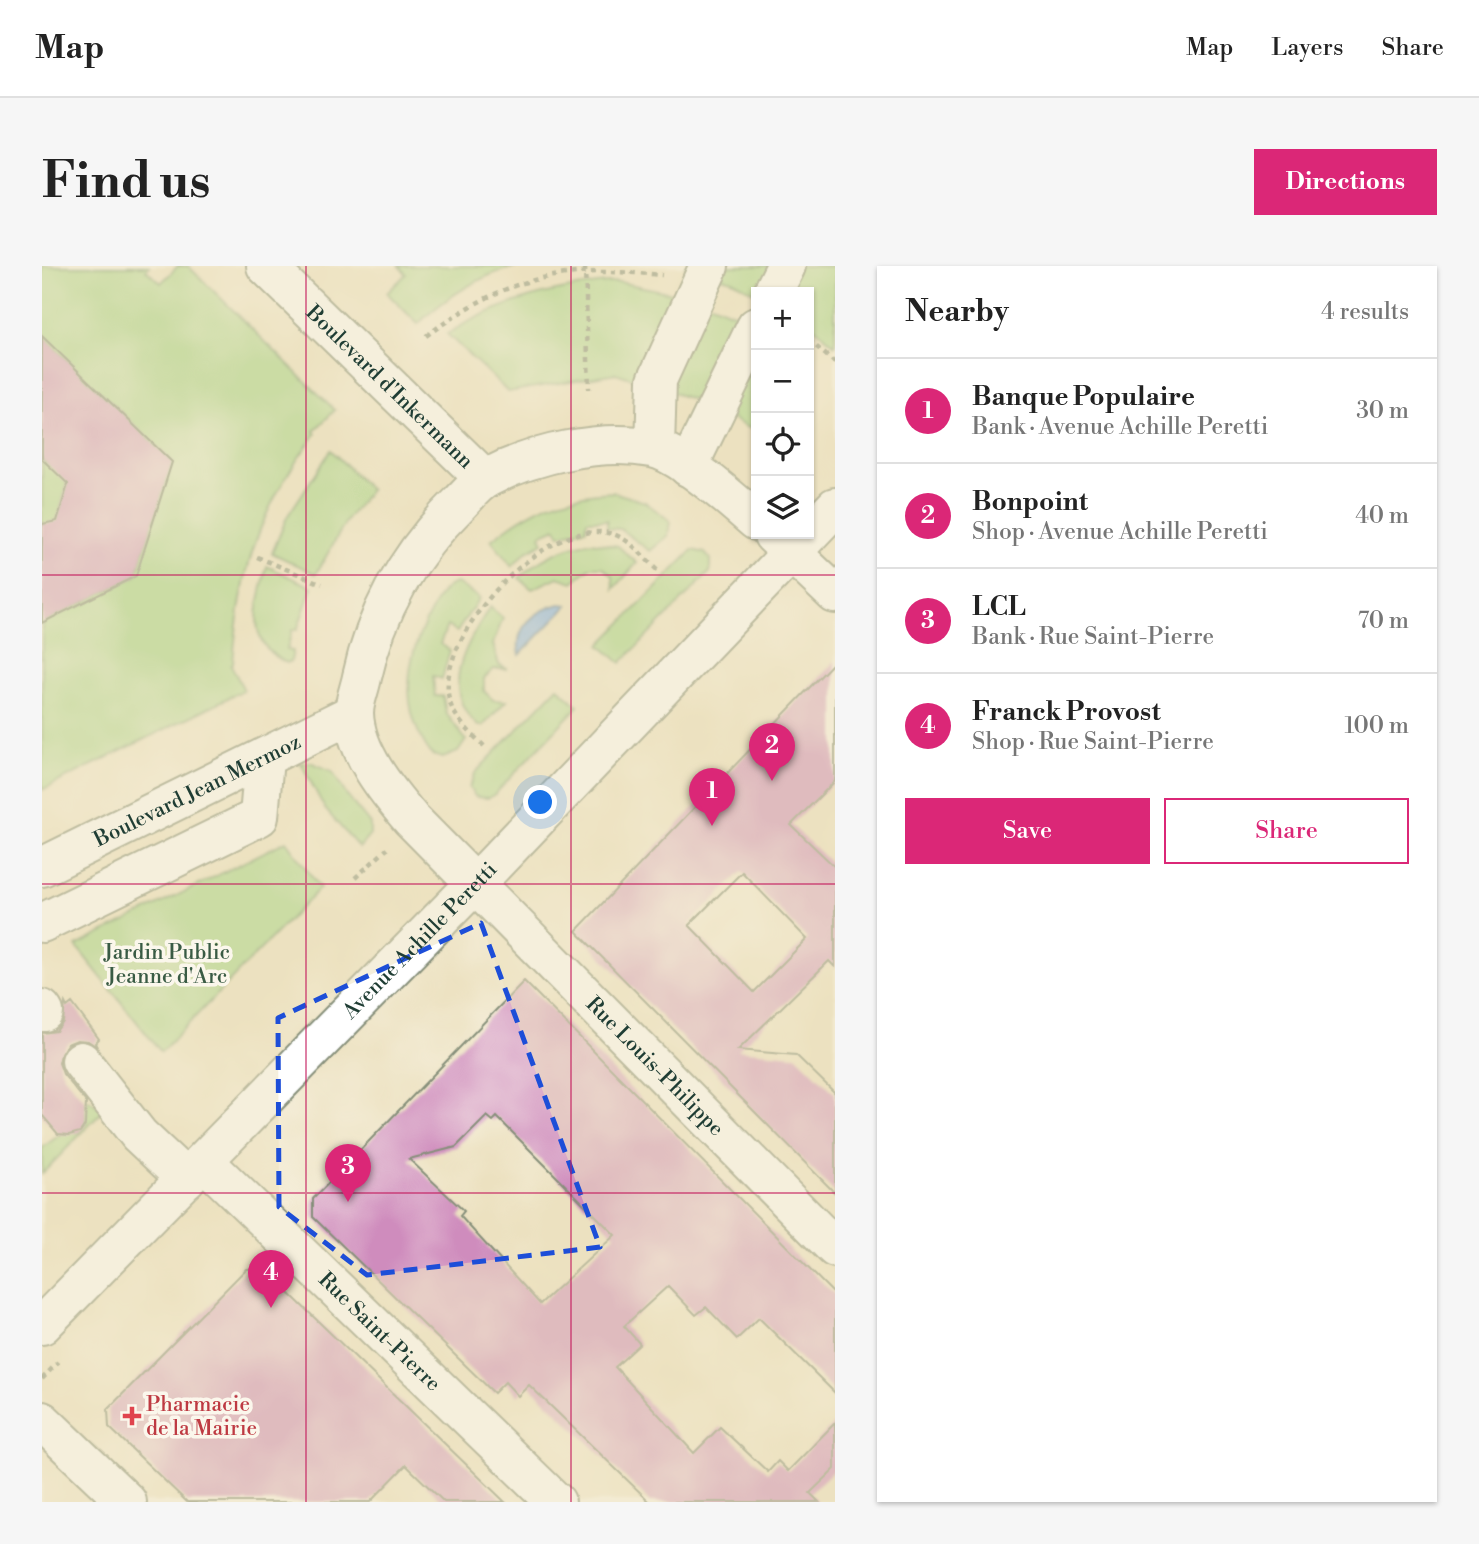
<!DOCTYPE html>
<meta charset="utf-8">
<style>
:root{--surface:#fff;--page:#f6f6f6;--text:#222;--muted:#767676;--line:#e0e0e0;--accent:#db2777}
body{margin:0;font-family:"Libre Bodoni",serif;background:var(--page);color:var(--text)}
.controls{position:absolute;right:21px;top:21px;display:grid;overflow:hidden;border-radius:0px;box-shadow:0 2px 5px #0004}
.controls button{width:63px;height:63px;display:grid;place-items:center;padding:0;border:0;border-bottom:2px solid var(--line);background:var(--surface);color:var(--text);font:35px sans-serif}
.you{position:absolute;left:499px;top:537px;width:24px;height:24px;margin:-18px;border:5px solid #fff;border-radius:50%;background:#1a73e8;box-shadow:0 0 0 10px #1a73e833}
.badge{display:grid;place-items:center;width:46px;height:46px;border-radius:50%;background:var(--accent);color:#fff;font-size:23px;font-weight:700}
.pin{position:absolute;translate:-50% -58px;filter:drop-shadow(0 2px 4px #0008)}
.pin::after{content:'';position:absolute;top:37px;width:24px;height:21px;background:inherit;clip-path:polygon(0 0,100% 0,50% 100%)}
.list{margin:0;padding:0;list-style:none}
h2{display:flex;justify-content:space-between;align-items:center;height:91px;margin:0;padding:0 28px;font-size:30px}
h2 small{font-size:23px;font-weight:400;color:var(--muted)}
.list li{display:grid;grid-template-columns:46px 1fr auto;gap:21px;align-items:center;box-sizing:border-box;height:105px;padding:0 28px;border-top:2px solid var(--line)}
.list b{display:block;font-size:26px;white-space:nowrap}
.list p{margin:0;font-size:23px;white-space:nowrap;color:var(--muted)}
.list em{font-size:23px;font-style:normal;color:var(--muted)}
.actions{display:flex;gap:14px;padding:21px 28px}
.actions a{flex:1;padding:16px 0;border:2px solid var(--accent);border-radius:0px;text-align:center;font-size:24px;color:var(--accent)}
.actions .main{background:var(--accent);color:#fff}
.icon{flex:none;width:38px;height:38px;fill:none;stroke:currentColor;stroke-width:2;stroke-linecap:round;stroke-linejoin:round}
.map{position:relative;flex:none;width:793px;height:1236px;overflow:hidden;border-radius:0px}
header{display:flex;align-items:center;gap:42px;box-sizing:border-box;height:98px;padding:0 35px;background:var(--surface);border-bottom:2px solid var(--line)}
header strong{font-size:33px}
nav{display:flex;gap:38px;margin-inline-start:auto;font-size:24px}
.intro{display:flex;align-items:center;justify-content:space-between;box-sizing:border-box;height:168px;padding:0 42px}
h1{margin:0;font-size:49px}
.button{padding:18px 32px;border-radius:0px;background:var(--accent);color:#fff;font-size:24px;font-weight:700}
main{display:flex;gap:42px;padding:0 42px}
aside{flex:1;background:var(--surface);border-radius:0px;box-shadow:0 2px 5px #0004}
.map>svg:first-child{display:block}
.green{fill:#a2d484;stroke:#60885c;stroke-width:2}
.water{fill:#7daee9;stroke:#4e768e;stroke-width:2}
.building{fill:#cf8cbd;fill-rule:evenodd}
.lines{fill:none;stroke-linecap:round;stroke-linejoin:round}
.minor-casing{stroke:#868f7a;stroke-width:42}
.path{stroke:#868f7a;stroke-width:4.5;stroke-dasharray:5 5;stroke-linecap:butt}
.minor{stroke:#fff;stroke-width:38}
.marked{fill:none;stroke:#1d4ed8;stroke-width:5;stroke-dasharray:14 9;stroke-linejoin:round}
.grid{fill:none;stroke:#c2185b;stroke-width:2;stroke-opacity:0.55}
.health-dot{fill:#e0444e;stroke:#fbf7ec;stroke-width:2.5}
.labels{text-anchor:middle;stroke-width:7;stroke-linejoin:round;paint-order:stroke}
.street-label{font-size:21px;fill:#1f3d34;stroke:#fbf7ec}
.park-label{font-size:21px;fill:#395b44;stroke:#fbf7ec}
.health-label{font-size:21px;fill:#be3a42;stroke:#fbf7ec;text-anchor:start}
</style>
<header>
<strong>Map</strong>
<nav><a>Map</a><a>Layers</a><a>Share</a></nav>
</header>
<div class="intro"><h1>Find us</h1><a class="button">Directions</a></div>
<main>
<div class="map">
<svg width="793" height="1236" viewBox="0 0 793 1236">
<rect width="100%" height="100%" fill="#fbf7ec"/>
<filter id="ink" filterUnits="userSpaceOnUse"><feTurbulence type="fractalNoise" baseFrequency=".0143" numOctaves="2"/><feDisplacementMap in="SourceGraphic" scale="14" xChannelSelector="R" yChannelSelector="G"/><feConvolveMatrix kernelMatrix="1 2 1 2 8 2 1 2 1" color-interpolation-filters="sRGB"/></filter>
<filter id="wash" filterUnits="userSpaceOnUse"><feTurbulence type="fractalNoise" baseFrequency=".00686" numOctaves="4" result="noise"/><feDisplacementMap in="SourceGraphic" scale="28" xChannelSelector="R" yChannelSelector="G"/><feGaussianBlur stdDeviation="1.57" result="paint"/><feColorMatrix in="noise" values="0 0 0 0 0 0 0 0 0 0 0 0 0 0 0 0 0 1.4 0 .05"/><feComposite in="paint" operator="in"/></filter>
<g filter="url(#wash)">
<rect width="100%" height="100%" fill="#ece1c0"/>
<g class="green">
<path d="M0,0H107L104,4L119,17L136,0H146L293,144L272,165L274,168C217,241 198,305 191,397L189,399L202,424L0,524V357L94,310L130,196L0,70Z"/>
<path d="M357,0H480C444,5 402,32 376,58L345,27L364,8Z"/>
<path d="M642,0H793V79L767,57V26L714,27L690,14Z"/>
<path d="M577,16L654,32L714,56V161L706,162L663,138L574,107L466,126L405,68C455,36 518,20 577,16Z"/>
<path d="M289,184L328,224L306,252L274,308L230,287L245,251Z"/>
<path d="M0,193L8,200L29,207L15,258H0Z"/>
<path d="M571,226L603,236L628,255L626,270L608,285L578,263L565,262V254H545L544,263L518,269L514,262L498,269L501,277L484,286L470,301L449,274C489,242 520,228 571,226Z"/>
<path d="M549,276L576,280L595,297L572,323L571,310L561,301H549L531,316L516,311L490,323L477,312C498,292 520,282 549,276Z"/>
<path d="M651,284L663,287L668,293V306L579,397L558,379Z"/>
<path d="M225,300L270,321L255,364H250L245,384L251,385L249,395L245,397C201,377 216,339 225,300Z"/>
<path d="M415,317L437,332L415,366L405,360L398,378L408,384L400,413L391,410L393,430H401L404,447L424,474L416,486L401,492L390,489C356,444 363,390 390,344C396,333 401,319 415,317Z"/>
<path d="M448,341L461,352L451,378L457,399L465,403H452L442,412V425L451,434L464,435L441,460H436C396,424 424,377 448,341Z"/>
<path d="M516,421L536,440L453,528L446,532L434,531L427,522L433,507Z"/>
<path d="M268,496L290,505L305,530L328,558V569L317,582L283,543L259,497Z"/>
<path d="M244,575L278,622L119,786L34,680Z"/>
<path d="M47,834L62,844L0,908V882L20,867L37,866L44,854L41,838Z"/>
</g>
<path class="water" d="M518,338L526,339L478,389C471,361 494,344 518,338Z"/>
<g id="blocks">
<g class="building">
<path d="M0,70L130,196L94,310L0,357V258L15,255L26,218L0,193Z"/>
<path d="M793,395V515L749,559L793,601V701L787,695L696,784L754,789L793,827V927L534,665ZM700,606L765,673L712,726L647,659Z"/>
<path d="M482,715L793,1029V1127L717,1052L695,1073L664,1041L654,1049L626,1020L582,1060L598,1078L573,1101L652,1187L678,1161L726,1206L736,1195L746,1205L793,1157V1203L768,1227L777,1236H608L487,1119L476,1130L463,1116L452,1127L271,951V933ZM445,850L451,855L455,851L573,969L498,1038L418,950L422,945L367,893L414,881Z"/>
<path d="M23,737L25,741L30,737L57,773L53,777L55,781L46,775L35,774L25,778L19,788L17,797L21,808L44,836L43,859L38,866L27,869L16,868L0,849V767L14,765L21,756Z"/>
<path d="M221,1002L341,1118L463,1236H402L364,1199L328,1236H145L67,1161L66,1143L204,1003Z"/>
</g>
</g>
</g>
<g filter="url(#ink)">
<use href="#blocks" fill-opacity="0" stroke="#868f7a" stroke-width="2"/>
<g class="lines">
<defs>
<g id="minor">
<path id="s1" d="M224,0L443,213"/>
<path d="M731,26L744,0"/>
<path d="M613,182L615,114L667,0"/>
<path d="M646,201L714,61"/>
<path id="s2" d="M714,255C691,235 638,187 610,182C558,172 491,188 445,212C435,217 426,229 418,237C368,286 335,342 320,411C318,422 312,436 312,447C313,486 345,525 369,553L793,982"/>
<path d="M731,269L793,328"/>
<path id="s3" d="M0,601L312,447"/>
<path d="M0,657L217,551L222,492"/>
<path d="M0,743L2,746"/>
<path d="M39,795L97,869L144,913"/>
<path id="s4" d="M162,895L514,1236"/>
<path id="s5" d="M0,1059L433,618L793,241"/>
<path d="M0,1155L85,1236"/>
</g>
</defs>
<use href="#minor" class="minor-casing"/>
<g class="path">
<path d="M543,1L547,123"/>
<path d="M384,70C467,9 518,0 620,9"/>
<path d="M767,74L793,97"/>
<path d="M215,291L280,318"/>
<path d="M442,480C429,467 411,452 407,433C392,368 514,236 580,272C593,279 605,295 616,305"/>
<path d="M313,612L345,583"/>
<path d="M0,1113L16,1096"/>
</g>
<use href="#minor" class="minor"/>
</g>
</g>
<path d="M0 0H793V1236H0ZM439,657L558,981L325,1009L237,941L236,752Z" fill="#ece1c0" fill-opacity=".55" fill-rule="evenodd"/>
<path class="marked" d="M439,657L558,981L325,1009L237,941L236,752Z"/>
<path class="grid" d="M264,0V1236M529,0V1236M0,309H793M0,618H793M0,927H793"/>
<path class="health-dot" d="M86.5 1139.5h7v7h7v7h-7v7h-7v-7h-7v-7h7z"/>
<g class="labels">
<g class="street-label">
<text dy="7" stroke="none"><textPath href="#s1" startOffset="173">Boulevard d'Inkermann</textPath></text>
<text dy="7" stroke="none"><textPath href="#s3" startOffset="173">Boulevard Jean Mermoz</textPath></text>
<text dy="7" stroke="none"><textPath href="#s5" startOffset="539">Avenue Achille Peretti</textPath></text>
<text dy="7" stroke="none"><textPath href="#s2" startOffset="1045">Rue Louis-Philippe</textPath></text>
<text dy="7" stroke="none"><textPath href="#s4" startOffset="245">Rue Saint-Pierre</textPath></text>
</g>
<g class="park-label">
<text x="125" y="693">Jardin Public<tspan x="125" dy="24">Jeanne d'Arc</tspan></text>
</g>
<g class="health-label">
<text x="104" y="1145">Pharmacie<tspan x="104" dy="24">de la Mairie</tspan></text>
</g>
</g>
</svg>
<div class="controls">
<button>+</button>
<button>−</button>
<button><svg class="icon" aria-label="locate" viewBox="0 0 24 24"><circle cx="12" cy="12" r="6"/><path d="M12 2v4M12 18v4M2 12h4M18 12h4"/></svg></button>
<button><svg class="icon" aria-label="layers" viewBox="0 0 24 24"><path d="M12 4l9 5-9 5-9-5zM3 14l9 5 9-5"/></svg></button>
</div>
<div class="you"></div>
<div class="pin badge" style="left:670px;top:560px">1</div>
<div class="pin badge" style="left:730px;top:515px">2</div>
<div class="pin badge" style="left:306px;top:936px">3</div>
<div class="pin badge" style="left:229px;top:1042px">4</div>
</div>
<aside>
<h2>Nearby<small>4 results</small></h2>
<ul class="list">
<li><span class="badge">1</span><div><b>Banque Populaire</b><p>Bank · Avenue Achille Peretti</p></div><em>30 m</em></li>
<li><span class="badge">2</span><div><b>Bonpoint</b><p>Shop · Avenue Achille Peretti</p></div><em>40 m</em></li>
<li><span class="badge">3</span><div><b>LCL</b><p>Bank · Rue Saint-Pierre</p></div><em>70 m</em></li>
<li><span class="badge">4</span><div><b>Franck Provost</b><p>Shop · Rue Saint-Pierre</p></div><em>100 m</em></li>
</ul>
<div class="actions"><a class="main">Save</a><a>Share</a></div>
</aside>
</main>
